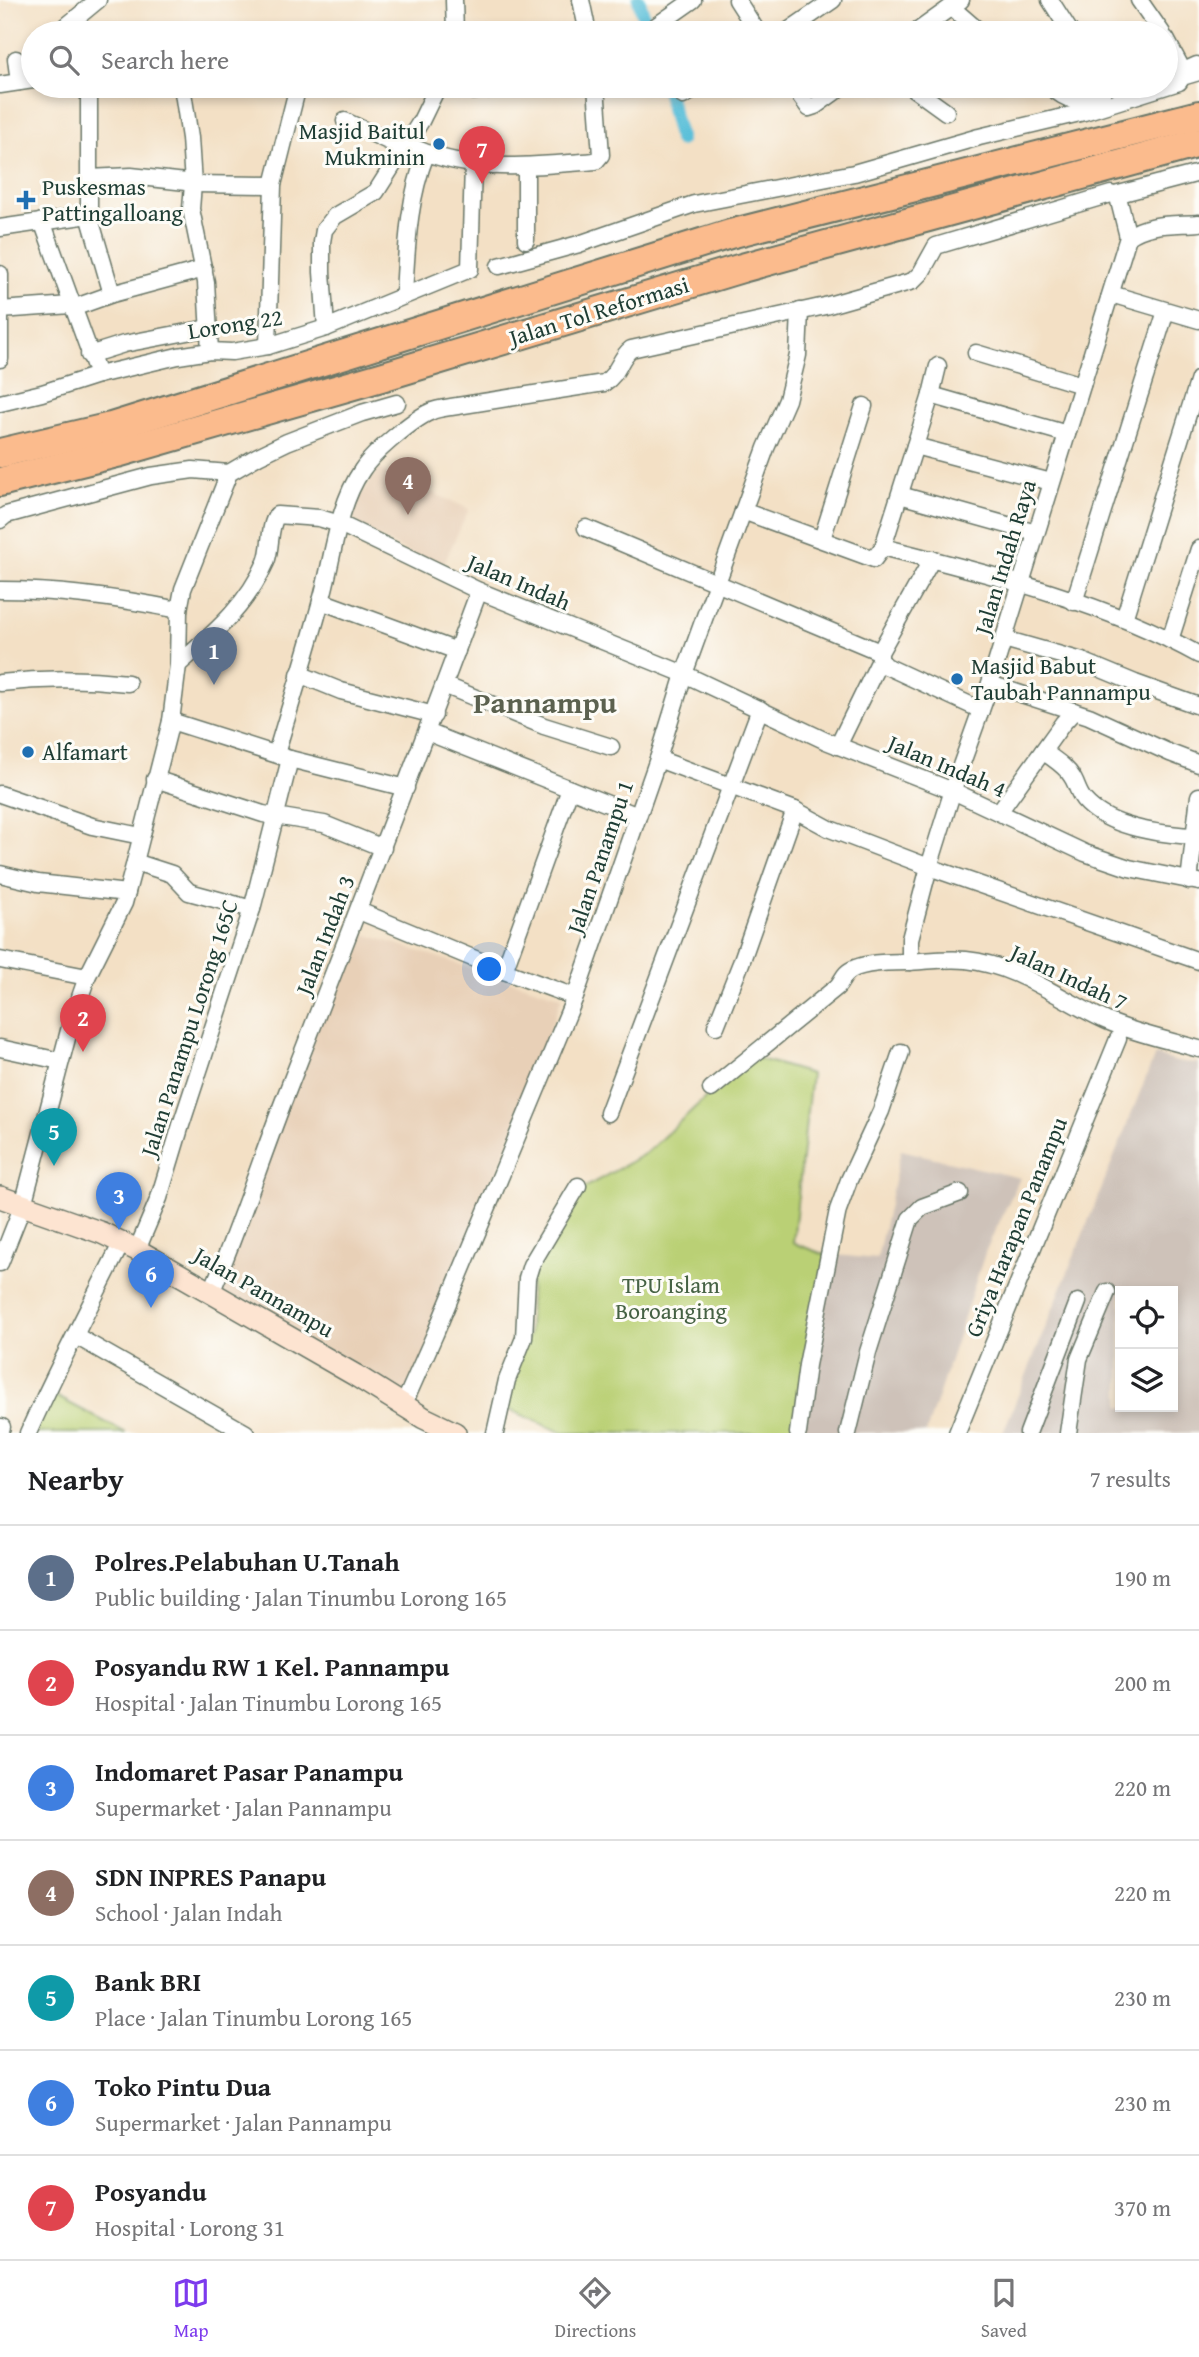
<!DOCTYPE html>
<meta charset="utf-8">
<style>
:root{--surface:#fff;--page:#f6f6f6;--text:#202124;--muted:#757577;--line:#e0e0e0;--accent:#7c3aed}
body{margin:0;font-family:"Gentium Book Plus",serif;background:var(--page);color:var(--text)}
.controls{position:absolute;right:21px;bottom:21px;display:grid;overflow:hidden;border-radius:0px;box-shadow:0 4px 10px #0003}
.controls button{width:63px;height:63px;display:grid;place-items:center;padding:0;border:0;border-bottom:2px solid var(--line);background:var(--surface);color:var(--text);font:35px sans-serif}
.you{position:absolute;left:490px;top:970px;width:24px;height:24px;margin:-18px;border:5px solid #fff;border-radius:50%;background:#1a73e8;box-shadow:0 0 0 10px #1a73e833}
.badge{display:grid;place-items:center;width:46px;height:46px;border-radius:50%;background:var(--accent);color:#fff;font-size:23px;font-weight:700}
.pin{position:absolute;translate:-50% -58px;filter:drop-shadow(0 2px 4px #0008)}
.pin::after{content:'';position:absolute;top:37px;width:24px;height:21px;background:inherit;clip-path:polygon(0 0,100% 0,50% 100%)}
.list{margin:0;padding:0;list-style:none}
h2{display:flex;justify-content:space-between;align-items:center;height:91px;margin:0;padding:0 28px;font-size:30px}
h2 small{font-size:23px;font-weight:400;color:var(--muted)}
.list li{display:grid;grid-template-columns:46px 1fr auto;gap:21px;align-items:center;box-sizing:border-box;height:105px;padding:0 28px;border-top:2px solid var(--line)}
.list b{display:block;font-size:26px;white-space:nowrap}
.list p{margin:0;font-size:23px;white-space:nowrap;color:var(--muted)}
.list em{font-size:23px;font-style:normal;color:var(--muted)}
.icon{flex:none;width:38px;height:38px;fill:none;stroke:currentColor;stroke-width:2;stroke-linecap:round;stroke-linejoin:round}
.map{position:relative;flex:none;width:1199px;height:1433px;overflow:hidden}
.search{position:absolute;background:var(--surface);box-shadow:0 4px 10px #0003;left:21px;right:21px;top:21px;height:77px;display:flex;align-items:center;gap:18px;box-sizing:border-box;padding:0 24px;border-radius:38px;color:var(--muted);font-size:26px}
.sheet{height:826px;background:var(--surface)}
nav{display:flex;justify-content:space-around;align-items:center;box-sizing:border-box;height:98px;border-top:2px solid var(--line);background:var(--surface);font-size:19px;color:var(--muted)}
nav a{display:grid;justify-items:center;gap:4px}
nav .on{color:var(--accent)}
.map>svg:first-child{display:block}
.built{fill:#e8d0b7}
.industrial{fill:#cec2b9;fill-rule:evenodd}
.green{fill:#bad074;stroke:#6c8654;stroke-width:2}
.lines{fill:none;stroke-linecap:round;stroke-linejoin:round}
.canal{stroke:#5bc0d9;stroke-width:14}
.minor-casing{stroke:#697667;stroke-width:19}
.secondary-casing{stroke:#697667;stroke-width:24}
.motorway-casing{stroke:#697667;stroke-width:32}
.minor{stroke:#fff;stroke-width:16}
.secondary{stroke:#fde4d1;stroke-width:21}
.motorway{stroke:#fbbb8d;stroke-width:28}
.poi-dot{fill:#1f6fb2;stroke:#fdfcf7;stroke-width:2.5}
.labels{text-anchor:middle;stroke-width:6;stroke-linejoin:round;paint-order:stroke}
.poi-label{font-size:23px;fill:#1f3d34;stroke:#fdfcf7;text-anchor:start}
.street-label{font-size:23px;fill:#1f3d34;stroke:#fdfcf7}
.park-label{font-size:23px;fill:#466244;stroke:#fdfcf7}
.district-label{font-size:30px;font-weight:bold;fill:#5b614f;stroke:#fdfcf7}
</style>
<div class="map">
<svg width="1199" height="1433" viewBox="0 0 1199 1433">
<rect width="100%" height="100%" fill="#fdfcf7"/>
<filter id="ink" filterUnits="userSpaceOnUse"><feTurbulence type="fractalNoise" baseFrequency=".0143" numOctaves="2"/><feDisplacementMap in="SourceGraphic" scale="14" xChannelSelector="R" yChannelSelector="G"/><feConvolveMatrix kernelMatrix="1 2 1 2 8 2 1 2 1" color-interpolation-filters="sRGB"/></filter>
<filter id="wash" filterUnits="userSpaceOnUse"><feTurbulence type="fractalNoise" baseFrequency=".00686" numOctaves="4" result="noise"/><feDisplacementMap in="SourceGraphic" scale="28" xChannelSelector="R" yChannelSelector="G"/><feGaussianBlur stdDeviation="1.57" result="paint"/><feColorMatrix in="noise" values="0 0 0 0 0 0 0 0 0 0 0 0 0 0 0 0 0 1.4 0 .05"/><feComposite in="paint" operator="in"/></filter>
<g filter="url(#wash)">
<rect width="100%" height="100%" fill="#f3e0c5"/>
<g class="built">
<path d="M378,469L469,509L441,569L345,520Z"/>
<path d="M352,930L562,997L411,1403L211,1293Z"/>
</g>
<g class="industrial">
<path d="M1155,1055L1177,1062L1199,1063V1433H1003ZM1120,1291H1173V1407H1120Z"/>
<path d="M901,1150L1020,1178L986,1250L926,1433H803L813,1358L836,1255L877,1259Z"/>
</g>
<g class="green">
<path d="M750,1056L811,1074L793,1243L826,1255L798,1433H563L494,1403L529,1334L531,1267L579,1191L646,1153Z"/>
<path d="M50,1393L126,1433H32Z"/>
</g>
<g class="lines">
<g class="canal">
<path d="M639,0L648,33"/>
<path d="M666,86L680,140"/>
</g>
</g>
</g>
<g filter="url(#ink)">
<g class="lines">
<defs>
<g id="minor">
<path d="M454,0L455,33"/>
<path d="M581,0L588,33"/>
<path d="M737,0L758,33"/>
<path d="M1050,0L1071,33"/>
<path d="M1139,0L1162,33"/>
<path d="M951,7L981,33"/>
<path d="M58,33L98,0"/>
<path d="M646,33L693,0"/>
<path d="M785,33L833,0"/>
<path d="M915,33L961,0"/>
<path d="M1166,39L1182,69L1186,70L1197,65"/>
<path d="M16,59L19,82"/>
<path d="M0,85L33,80"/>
<path d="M182,86L190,138L193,184L191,209L206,282L210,351"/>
<path d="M456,86L473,91L528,86"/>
<path d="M793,86L809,108L815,106L843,86"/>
<path d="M910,86L946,112"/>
<path d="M1049,86C1070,102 1077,105 1102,94L1104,86"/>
<path d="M683,96L701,86"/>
<path d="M345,121L403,148"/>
<path d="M406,144C468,175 530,166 596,161L601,155L596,86"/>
<path d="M493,166L495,148"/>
<path d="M89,178L131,176L186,182L193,184L273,185"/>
<path d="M1115,195L1199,173"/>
<path d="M89,215L112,294"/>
<path d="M42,221L98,375"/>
<path d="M0,228L89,215V86"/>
<path d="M526,240V166"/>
<path d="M499,266L579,244L694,204L854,173L979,137L1084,112L1179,82L1182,77L1199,72"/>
<path d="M0,274V305"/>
<path d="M404,294C407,245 408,200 426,154"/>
<path d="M1111,294L1199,320"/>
<path d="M73,308L112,294L204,269"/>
<path d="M0,310L71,305"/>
<path d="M326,328L322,272V242L324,230L335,216L376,192L421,121L438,86"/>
<path d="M268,346L273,185L298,86"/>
<path d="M976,353L1082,385"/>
<path d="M89,355L124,344L208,328"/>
<path d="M0,359V305"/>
<path d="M931,395L1067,434"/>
<path d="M0,403L42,393L98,375L178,356L210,351L232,352L268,346L326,328L470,269L473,164L479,140"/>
<path d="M915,446L1051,482"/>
<path d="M900,495L1036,533"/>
<path d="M743,511L874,559L883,547L931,395L938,366"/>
<path d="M0,520L6,515L151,476L193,470L229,473"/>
<path d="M586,528L880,652"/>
<path d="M822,539L864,406"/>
<path d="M883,547C990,574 1102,601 1199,655"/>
<path d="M0,590C61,590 119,598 179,610L178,665L171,721L135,862L124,903L87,977L71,1023L23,1205L0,1263"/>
<path d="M321,601L457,651"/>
<path d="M1074,602L1166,311"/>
<path d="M179,610L183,589L229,473L258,456L287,442L362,413L397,403"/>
<path d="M1124,619L1199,379"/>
<path d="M1004,639L1082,661L1135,683L1199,706"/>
<path d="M1170,640L1199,549"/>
<path d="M880,660L886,666L981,710"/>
<path d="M178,665C214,633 246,607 266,562C272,547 268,528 277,515L319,518L340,524L479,591L684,674L826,741L953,791L1085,853L1129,868L1199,882"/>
<path d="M299,674L341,691L434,715"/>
<path d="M0,683C44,678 84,678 128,683"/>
<path d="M990,684L1089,716L1170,753L1199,764"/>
<path d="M444,685L544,726L611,747"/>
<path d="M171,721L290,759L406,788"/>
<path d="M427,732L638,816"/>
<path d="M838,746L880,660V652L932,559"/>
<path d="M1043,751C1053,759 1066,766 1072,777C1077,784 1078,794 1085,801C1109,828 1159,834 1193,836"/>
<path d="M276,754C291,703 307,653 321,601C333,560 337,506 362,470C373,453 412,420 430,412C436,409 444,408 451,407L604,383C619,374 619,358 631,349L825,306L913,281L921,273L936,246L1111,194L1118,197L1128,237"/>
<path d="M658,759L795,810L830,829L929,867L1199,961"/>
<path d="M155,779L263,814L324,824L383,848"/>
<path d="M0,794L92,826L141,836"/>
<path d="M999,812L1063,723L1074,711"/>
<path d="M135,862L172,874L189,892L252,909"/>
<path d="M0,874L38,883L127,893"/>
<path d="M1189,881L1199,796"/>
<path d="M359,911L504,971L575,997"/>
<path d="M0,960L87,977"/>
<path d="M910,962V939L929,867L958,774L986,696L1128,237C1148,222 1175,225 1199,223"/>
<path d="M504,971L570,789"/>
<path d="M716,1026L741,963L795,810"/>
<path d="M0,1048L60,1061"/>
<path d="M711,1089L837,987C841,983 843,977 846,974C857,962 892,962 908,962C927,961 947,958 966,960C1018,965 1062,1001 1107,1021C1137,1034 1168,1040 1199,1049"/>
<path d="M608,1113L760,709"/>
<path d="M137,1250L159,1198L181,1125L252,909L290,759"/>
<path d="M211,1293C237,1232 258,1168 282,1105C349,934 415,763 479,591"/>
<path d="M76,1336L246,1433"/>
<path d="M403,1406L435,1334L575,997L658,759L684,674L766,448L787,400L798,355L800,311"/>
<path d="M0,1427H2"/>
<path d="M28,1433C57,1368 90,1306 122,1242"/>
<path d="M495,1433L507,1380L524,1338L527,1278L531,1265L578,1186"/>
<path d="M798,1433L807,1365L838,1210L849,1180L881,1111L901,1052"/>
<path d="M848,1433L868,1352L910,1219L922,1207L960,1193"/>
<path d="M957,1433L1118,1039"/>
<path d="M1028,1433L1078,1302"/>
<path d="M1068,1433L1079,1359L1107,1292"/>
</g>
<path id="secondary" d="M0,1197L102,1233L137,1250L355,1375L424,1418L455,1433"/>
<g id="motorway">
<path d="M0,453L111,427L730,234L1199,115"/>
<path d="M0,482L117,453L381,377L742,268L1199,143"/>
</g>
</defs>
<use href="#minor" class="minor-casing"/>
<use href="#secondary" class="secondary-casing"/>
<use href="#motorway" class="motorway-casing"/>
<use href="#minor" class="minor"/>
<use href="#secondary" class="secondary"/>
<use href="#motorway" class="motorway"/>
</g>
</g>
<g class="poi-dot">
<circle cx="439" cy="144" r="7"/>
<path d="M22.5 189.5h7v7h7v7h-7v7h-7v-7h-7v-7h7z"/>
<circle cx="957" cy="679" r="7"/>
<circle cx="28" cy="752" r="7"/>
</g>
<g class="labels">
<g class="poi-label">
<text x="425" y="139" text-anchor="end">Masjid Baitul<tspan x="425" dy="26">Mukminin</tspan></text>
<text x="42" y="195">Puskesmas<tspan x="42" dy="26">Pattingalloang</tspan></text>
<text x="971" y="674">Masjid Babut<tspan x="971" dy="26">Taubah Pannampu</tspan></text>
<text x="42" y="760">Alfamart</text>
</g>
<g class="street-label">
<text transform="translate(599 311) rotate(-17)" y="8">Jalan Tol Reformasi</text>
<text transform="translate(235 324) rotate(-9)" y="8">Lorong 22</text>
<text transform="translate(1005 557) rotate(-73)" y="8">Jalan Indah Raya</text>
<text transform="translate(519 582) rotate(23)" y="8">Jalan Indah</text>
<text transform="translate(947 766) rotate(23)" y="8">Jalan Indah 4</text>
<text transform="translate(600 857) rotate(-71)" y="8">Jalan Panampu 1</text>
<text transform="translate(325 935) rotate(-69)" y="8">Jalan Indah 3</text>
<text transform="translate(1069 977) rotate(25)" y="8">Jalan Indah 7</text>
<text transform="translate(189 1028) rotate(-72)" y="8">Jalan Panampu Lorong 165C</text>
<text transform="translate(1016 1227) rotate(-68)" y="8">Griya Harapan Panampu</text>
<text transform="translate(264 1292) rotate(30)" y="8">Jalan Pannampu</text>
</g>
<g class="park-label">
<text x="671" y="1293">TPU Islam<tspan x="671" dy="26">Boroanging</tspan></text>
</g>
<g class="district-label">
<text x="545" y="713">Pannampu</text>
</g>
</g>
</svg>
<div class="controls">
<button><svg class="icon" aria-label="locate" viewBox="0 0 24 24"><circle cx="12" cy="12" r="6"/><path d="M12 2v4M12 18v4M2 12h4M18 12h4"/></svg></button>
<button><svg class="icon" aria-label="layers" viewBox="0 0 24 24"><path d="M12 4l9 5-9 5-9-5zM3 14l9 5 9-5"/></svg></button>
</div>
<div class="you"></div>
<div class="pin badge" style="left:214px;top:685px;background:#5c6f8a">1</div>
<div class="pin badge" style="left:83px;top:1052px;background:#e0444e">2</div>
<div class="pin badge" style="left:119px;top:1230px;background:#3f7fe0">3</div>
<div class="pin badge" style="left:408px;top:515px;background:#8d6e63">4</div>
<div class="pin badge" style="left:54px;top:1166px;background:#0f9aa8">5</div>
<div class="pin badge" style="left:151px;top:1308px;background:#3f7fe0">6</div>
<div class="pin badge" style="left:482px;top:184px;background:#e0444e">7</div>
<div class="search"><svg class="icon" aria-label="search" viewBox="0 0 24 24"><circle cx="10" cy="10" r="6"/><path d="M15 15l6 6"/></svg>Search here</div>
</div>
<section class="sheet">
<h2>Nearby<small>7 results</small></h2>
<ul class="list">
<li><span class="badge" style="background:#5c6f8a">1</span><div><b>Polres.Pelabuhan U.Tanah</b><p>Public building · Jalan Tinumbu Lorong 165</p></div><em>190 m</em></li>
<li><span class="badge" style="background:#e0444e">2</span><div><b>Posyandu RW 1 Kel. Pannampu</b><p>Hospital · Jalan Tinumbu Lorong 165</p></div><em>200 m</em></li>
<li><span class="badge" style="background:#3f7fe0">3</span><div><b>Indomaret Pasar Panampu</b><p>Supermarket · Jalan Pannampu</p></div><em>220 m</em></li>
<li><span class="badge" style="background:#8d6e63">4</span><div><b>SDN INPRES Panapu</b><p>School · Jalan Indah</p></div><em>220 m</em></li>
<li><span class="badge" style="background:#0f9aa8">5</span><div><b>Bank BRI</b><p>Place · Jalan Tinumbu Lorong 165</p></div><em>230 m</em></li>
<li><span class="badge" style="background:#3f7fe0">6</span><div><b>Toko Pintu Dua</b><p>Supermarket · Jalan Pannampu</p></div><em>230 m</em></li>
<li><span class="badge" style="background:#e0444e">7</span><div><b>Posyandu</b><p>Hospital · Lorong 31</p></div><em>370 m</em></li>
</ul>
</section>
<nav>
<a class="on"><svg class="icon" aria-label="map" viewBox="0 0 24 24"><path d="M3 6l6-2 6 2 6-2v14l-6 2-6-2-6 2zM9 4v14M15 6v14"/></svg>Map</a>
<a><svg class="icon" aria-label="directions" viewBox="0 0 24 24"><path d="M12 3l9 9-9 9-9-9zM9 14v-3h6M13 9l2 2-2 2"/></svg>Directions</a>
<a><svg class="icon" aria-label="saved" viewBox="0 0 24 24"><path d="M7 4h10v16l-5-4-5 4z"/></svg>Saved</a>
</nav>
